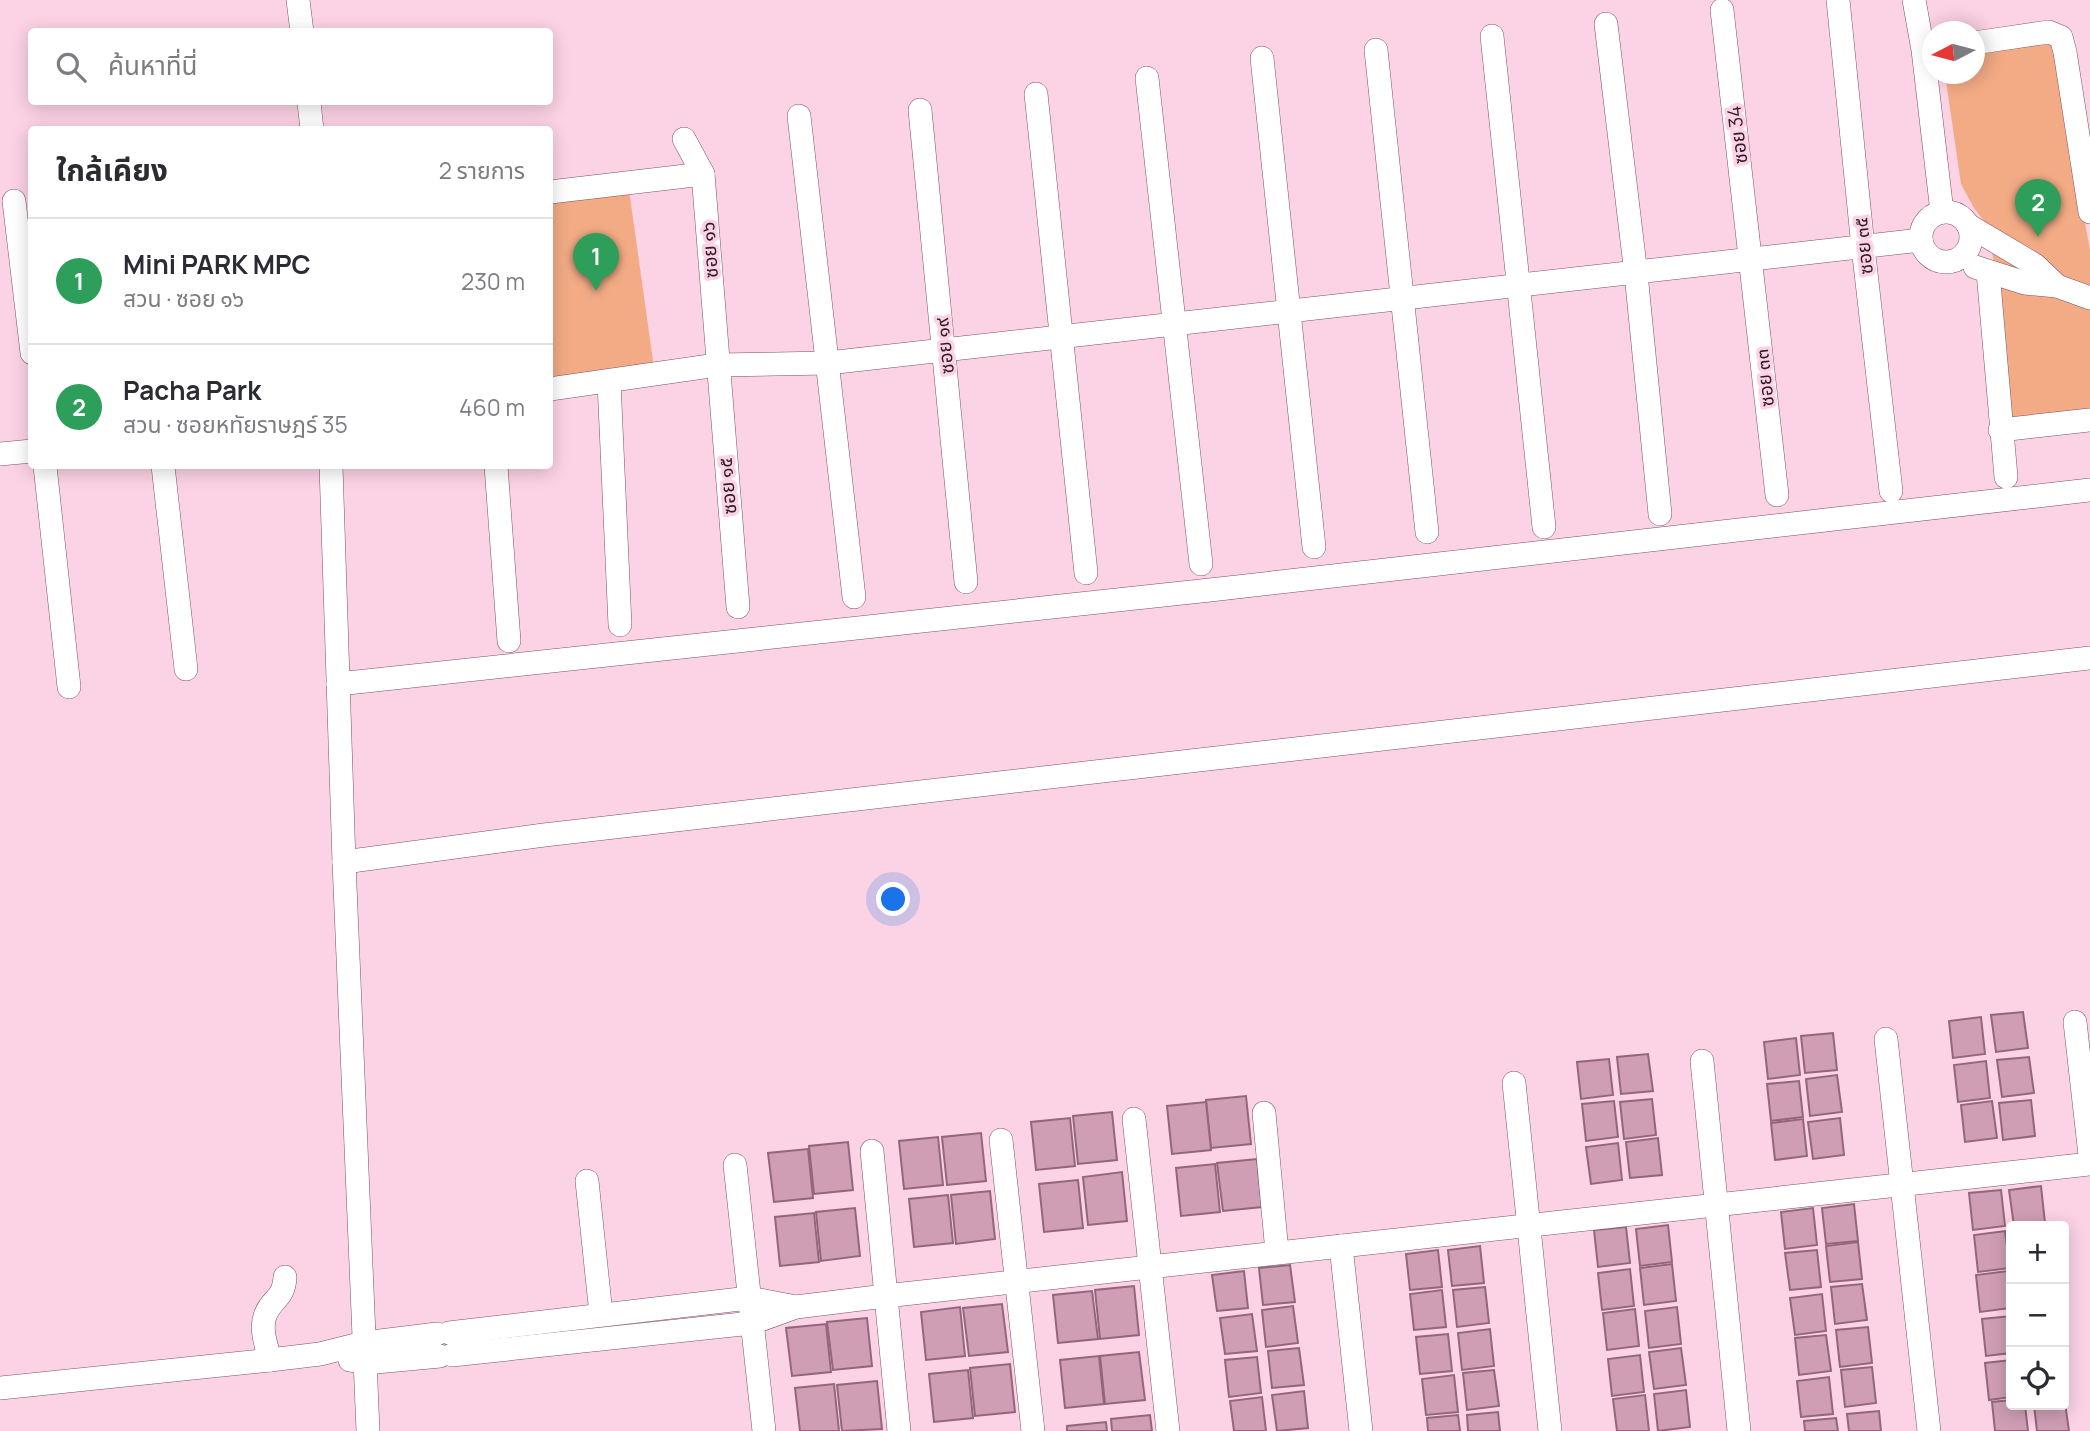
<!DOCTYPE html>
<html lang="th">
<meta charset="utf-8">
<style>
:root{--surface:#fff;--page:#f7f7f7;--text:#2b2b33;--muted:#7c7c81;--line:#e1e1e2;--accent:#db2777}
body{margin:0;font-family:Manrope,"Noto Sans Thai",sans-serif;background:var(--page);color:var(--text)}
.controls{position:absolute;right:21px;bottom:21px;display:grid;overflow:hidden;border-radius:7px;box-shadow:0 4px 18px #0003}
.controls button{width:63px;height:63px;display:grid;place-items:center;padding:0;border:0;border-bottom:2px solid var(--line);background:var(--surface);color:var(--text);font:35px sans-serif}
.compass{position:absolute;left:1922px;top:21px;width:63px;height:63px;border-radius:50%;background:var(--surface);box-shadow:0 4px 18px #0003;rotate:264deg}
.you{position:absolute;left:894px;top:900px;width:24px;height:24px;margin:-18px;border:5px solid #fff;border-radius:50%;background:#1a73e8;box-shadow:0 0 0 10px #1a73e833}
.badge{display:grid;place-items:center;width:46px;height:46px;border-radius:50%;background:var(--accent);color:#fff;font-size:23px;font-weight:700}
.pin{position:absolute;translate:-50% -58px;filter:drop-shadow(0 2px 4px #0008)}
.pin::after{content:'';position:absolute;top:37px;width:24px;height:21px;background:inherit;clip-path:polygon(0 0,100% 0,50% 100%)}
.list{margin:0;padding:0;list-style:none}
h2{display:flex;justify-content:space-between;align-items:center;height:91px;margin:0;padding:0 28px;font-size:30px}
h2 small{font-size:23px;font-weight:400;color:var(--muted)}
.list li{display:grid;grid-template-columns:46px 1fr auto;gap:21px;align-items:center;box-sizing:border-box;height:126px;padding:0 28px;border-top:2px solid var(--line)}
.list b{display:block;font-size:26px;white-space:nowrap}
.list p{margin:0;font-size:23px;white-space:nowrap;color:var(--muted)}
.list em{font-size:23px;font-style:normal;color:var(--muted)}
.icon{flex:none;width:38px;height:38px;fill:none;stroke:currentColor;stroke-width:2;stroke-linecap:round;stroke-linejoin:round}
.map{position:relative;flex:none;width:2090px;height:1431px;overflow:hidden}
.search{position:absolute;background:var(--surface);box-shadow:0 4px 18px #0003;left:28px;top:28px;width:525px;height:77px;display:flex;align-items:center;gap:18px;box-sizing:border-box;padding:0 24px;border-radius:7px;color:var(--muted);font-size:26px}
.panel{position:absolute;background:var(--surface);box-shadow:0 4px 18px #0003;left:28px;top:126px;width:525px;height:343px;border-radius:7px}
.map>svg:first-child{display:block}
.green{fill:#f2ab85}
.building{fill:#cf9eb5;stroke:#93667b;stroke-width:2}
.lines{fill:none;stroke-linecap:round;stroke-linejoin:round}
.street-casing{stroke:#7d5167;stroke-width:24}
.street{stroke:#fff;stroke-width:23}
.labels{text-anchor:middle;stroke-width:7;stroke-linejoin:round;paint-order:stroke}
.street-label{font-size:19px;fill:#2f1c25;stroke:#fcd2e5}
</style>
<div class="map">
<svg width="2090" height="1431" viewBox="0 0 2090 1431">
<rect width="100%" height="100%" fill="#fcd2e5"/>
<g class="green">
<path d="M2052,44L2090,250V412L2011,421L2000,296L1987,225L1974,208L1961,184L1945,74H1974L1975,51Z"/>
<path d="M629,190L656,382L550,394V200Z"/>
</g>
<g class="building">
<path d="M2023,1012L2028,1048L1996,1052L1991,1015Z"/>
<path d="M1981,1017L1985,1054L1953,1058L1949,1021Z"/>
<path d="M1833,1033L1837,1070L1805,1073L1801,1036Z"/>
<path d="M1796,1038L1800,1075L1768,1079L1764,1042Z"/>
<path d="M1648,1054L1653,1091L1621,1094L1617,1057Z"/>
<path d="M2029,1057L2034,1093L2002,1097L1997,1060Z"/>
<path d="M1609,1059L1613,1095L1581,1099L1577,1062Z"/>
<path d="M1986,1061L1990,1098L1958,1102L1954,1065Z"/>
<path d="M1837,1075L1842,1112L1810,1116L1806,1079Z"/>
<path d="M1799,1081L1803,1117L1771,1121L1767,1084Z"/>
<path d="M1246,1096L1251,1144L1211,1148L1206,1100Z"/>
<path d="M1652,1099L1656,1135L1624,1139L1620,1102Z"/>
<path d="M2031,1100L2035,1136L2003,1140L1999,1103Z"/>
<path d="M1614,1101L1618,1137L1586,1141L1582,1104Z"/>
<path d="M1992,1101L1997,1138L1965,1142L1961,1105Z"/>
<path d="M1206,1102L1211,1150L1172,1154L1167,1106Z"/>
<path d="M1112,1112L1117,1160L1078,1164L1073,1116Z"/>
<path d="M1070,1118L1075,1166L1036,1170L1031,1122Z"/>
<path d="M1840,1118L1844,1155L1813,1159L1808,1122Z"/>
<path d="M1803,1119L1807,1156L1775,1160L1771,1123Z"/>
<path d="M981,1133L986,1181L947,1185L942,1137Z"/>
<path d="M938,1137L943,1185L904,1189L899,1141Z"/>
<path d="M1658,1138L1662,1175L1630,1178L1626,1142Z"/>
<path d="M848,1142L853,1190L814,1194L809,1146Z"/>
<path d="M1618,1143L1622,1180L1591,1184L1586,1147Z"/>
<path d="M808,1149L813,1198L774,1202L768,1153Z"/>
<path d="M1257,1159L1262,1207L1223,1211L1217,1163Z"/>
<path d="M1215,1164L1220,1212L1181,1216L1176,1168Z"/>
<path d="M1122,1172L1127,1221L1088,1225L1083,1177Z"/>
<path d="M1078,1180L1083,1228L1044,1232L1039,1184Z"/>
<path d="M2041,1186L2045,1223L2014,1226L2009,1190Z"/>
<path d="M2001,1190L2005,1226L1973,1230L1969,1193Z"/>
<path d="M990,1191L995,1239L956,1244L951,1195Z"/>
<path d="M948,1195L953,1243L914,1247L909,1199Z"/>
<path d="M1854,1204L1858,1241L1826,1244L1822,1208Z"/>
<path d="M855,1208L860,1256L821,1261L816,1212Z"/>
<path d="M1813,1208L1817,1245L1785,1249L1781,1212Z"/>
<path d="M814,1213L819,1262L780,1266L775,1217Z"/>
<path d="M1668,1225L1672,1262L1640,1266L1636,1229Z"/>
<path d="M1626,1227L1630,1263L1598,1267L1594,1230Z"/>
<path d="M2005,1231L2010,1268L1978,1272L1974,1235Z"/>
<path d="M1858,1242L1862,1279L1830,1282L1826,1246Z"/>
<path d="M1480,1246L1484,1283L1452,1286L1448,1250Z"/>
<path d="M1438,1250L1442,1287L1410,1290L1406,1254Z"/>
<path d="M1817,1250L1821,1287L1790,1290L1785,1253Z"/>
<path d="M1672,1264L1676,1301L1644,1305L1640,1268Z"/>
<path d="M1290,1265L1295,1302L1263,1305L1259,1268Z"/>
<path d="M1630,1269L1634,1306L1602,1310L1598,1273Z"/>
<path d="M1244,1271L1248,1308L1217,1311L1212,1275Z"/>
<path d="M2008,1271L2011,1308L1980,1312L1976,1275Z"/>
<path d="M1862,1284L1867,1320L1835,1324L1831,1287Z"/>
<path d="M1134,1286L1139,1335L1100,1339L1095,1290Z"/>
<path d="M1485,1287L1489,1323L1457,1327L1453,1290Z"/>
<path d="M1442,1290L1446,1327L1414,1330L1410,1294Z"/>
<path d="M1092,1291L1098,1339L1058,1343L1053,1295Z"/>
<path d="M1822,1294L1826,1331L1795,1335L1790,1298Z"/>
<path d="M1002,1304L1008,1352L969,1356L963,1308Z"/>
<path d="M1293,1306L1298,1343L1266,1347L1262,1310Z"/>
<path d="M960,1307L965,1356L926,1360L921,1312Z"/>
<path d="M1677,1307L1681,1344L1649,1348L1645,1311Z"/>
<path d="M1635,1309L1639,1346L1607,1350L1603,1313Z"/>
<path d="M1252,1314L1257,1351L1225,1354L1220,1318Z"/>
<path d="M2011,1316V1353L1986,1356L1982,1319Z"/>
<path d="M867,1318L872,1366L833,1370L827,1322Z"/>
<path d="M826,1324L831,1372L792,1376L786,1328Z"/>
<path d="M1868,1327L1872,1363L1840,1367L1836,1330Z"/>
<path d="M1490,1329L1494,1366L1462,1370L1458,1333Z"/>
<path d="M1448,1334L1452,1371L1420,1374L1416,1337Z"/>
<path d="M1826,1335L1831,1371L1799,1375L1795,1338Z"/>
<path d="M1299,1348L1304,1385L1272,1388L1268,1351Z"/>
<path d="M1681,1348L1686,1385L1654,1389L1649,1352Z"/>
<path d="M1139,1352L1145,1400L1105,1404L1100,1356Z"/>
<path d="M1640,1355L1644,1392L1612,1396L1608,1359Z"/>
<path d="M1099,1356L1104,1404L1065,1408L1060,1360Z"/>
<path d="M1257,1357L1261,1393L1229,1397L1225,1360Z"/>
<path d="M2011,1360V1397L1989,1400L1985,1363Z"/>
<path d="M1010,1364L1015,1412L975,1416L970,1368Z"/>
<path d="M1872,1367L1876,1403L1845,1407L1841,1370Z"/>
<path d="M968,1370L973,1418L934,1422L929,1374Z"/>
<path d="M1494,1370L1499,1406L1467,1410L1463,1373Z"/>
<path d="M1454,1375L1458,1412L1426,1415L1422,1379Z"/>
<path d="M1829,1377L1833,1414L1801,1417L1797,1381Z"/>
<path d="M877,1381L882,1429L842,1431L837,1385Z"/>
<path d="M834,1384L839,1431H800L795,1388Z"/>
<path d="M1686,1390L1690,1427L1658,1431L1654,1394Z"/>
<path d="M1304,1391L1308,1428L1277,1431L1272,1395Z"/>
<path d="M1645,1395L1649,1431H1617L1613,1399Z"/>
<path d="M2064,1396L2069,1431H2037L2034,1405H2064Z"/>
<path d="M1262,1397L1266,1431H1234L1230,1401Z"/>
<path d="M2011,1400V1405H2025L2028,1431H1995L1992,1402Z"/>
<path d="M1879,1411L1881,1431H1849L1847,1414Z"/>
<path d="M1498,1412L1500,1431H1468L1467,1415Z"/>
<path d="M1150,1415L1152,1431H1112L1111,1419Z"/>
<path d="M1458,1415L1460,1431H1428L1427,1418Z"/>
<path d="M1836,1418L1838,1431H1805L1804,1421Z"/>
<path d="M1106,1422L1107,1431H1067V1426Z"/>
</g>
<g class="lines">
<defs>
<g id="street">
<path d="M298,0L302,32"/>
<path d="M1838,0L1863,247L1891,491"/>
<path d="M1914,0L1923,50L1942,212"/>
<path d="M1722,10L1777,495"/>
<path d="M1606,24L1636,274L1660,514"/>
<path d="M1492,36L1544,527"/>
<path d="M1974,43L2049,32L2061,37L2065,52L2090,212"/>
<path d="M1376,50L1427,532"/>
<path d="M1262,58L1314,547"/>
<path d="M1147,78L1201,564"/>
<path d="M1036,94L1086,573"/>
<path d="M309,102L312,130"/>
<path d="M920,110L966,582"/>
<path d="M799,116L854,597"/>
<path d="M684,139L703,174L738,607"/>
<path d="M550,192L703,174"/>
<path d="M14,201L32,353"/>
<circle cx="1946" cy="237" r="25"/>
<path d="M1968,225L2035,265L2057,286"/>
<path d="M1975,267L2025,283L2057,286L2090,298"/>
<path d="M1988,272L2006,477"/>
<path d="M609,382L620,625"/>
<path d="M550,389L717,365L828,363L1921,240"/>
<path d="M2000,430L2090,420"/>
<path d="M0,454L32,451"/>
<path d="M45,466L69,687"/>
<path d="M163,466L186,669"/>
<path d="M331,466L344,862L368,1431"/>
<path d="M496,466L509,641"/>
<path d="M338,684L1210,590L2090,490"/>
<path d="M344,862L544,835L2090,658"/>
<path d="M2075,1022L2090,1155"/>
<path d="M1886,1039L1929,1431"/>
<path d="M1702,1061L1739,1431"/>
<path d="M1514,1083L1550,1431"/>
<path d="M1264,1113L1277,1252"/>
<path d="M1134,1119L1168,1431"/>
<path d="M1001,1140L1033,1431"/>
<path d="M872,1151L899,1431"/>
<path d="M735,1165L764,1431"/>
<path d="M587,1181L601,1314"/>
<path d="M1341,1246L1361,1431"/>
<path d="M449,1333L749,1298L796,1307"/>
<path d="M452,1355L752,1323L796,1307L885,1296L2090,1164"/>
<path d="M270,1360C267,1347 260,1330 265,1316C271,1298 284,1300 285,1277"/>
<path d="M350,1360L365,1363L440,1356"/>
<path d="M0,1388L270,1360L320,1354L364,1343L437,1334"/>
</g>
</defs>
<use href="#street" class="street-casing"/>
<use href="#street" class="street"/>
</g>
<g class="labels">
<g class="street-label">
<text transform="translate(1737 135) rotate(-97)" y="7">ซอย 34</text>
<text transform="translate(1863 246) rotate(-96)" y="7">ซอย ๓๕</text>
<text transform="translate(709 250) rotate(-94)" y="7">ซอย ๑๖</text>
<text transform="translate(944 346) rotate(-96)" y="7">ซอย ๑๙</text>
<text transform="translate(1764 378) rotate(-96)" y="7">ซอย ๓๓</text>
<text transform="translate(727 486) rotate(-95)" y="7">ซอย ๑๕</text>
</g>
</g>
</svg>
<div class="controls">
<button>+</button>
<button>−</button>
<button><svg class="icon" aria-label="locate" viewBox="0 0 24 24"><circle cx="12" cy="12" r="6"/><path d="M12 2v4M12 18v4M2 12h4M18 12h4"/></svg></button>
</div>
<svg class="compass" viewBox="-18 -18 36 36"><path d="M0-13l5 13h-10z" fill="#e53935"/><path d="M0 13l5-13h-10z" fill="#7c7c81"/></svg>
<div class="you"></div>
<div class="pin badge" style="left:596px;top:291px;background:#2e9e5b">1</div>
<div class="pin badge" style="left:2038px;top:237px;background:#2e9e5b">2</div>
<div class="search"><svg class="icon" aria-label="search" viewBox="0 0 24 24"><circle cx="10" cy="10" r="6"/><path d="M15 15l6 6"/></svg>ค้นหาที่นี่</div>
<section class="panel">
<h2>ใกล้เคียง<small>2 รายการ</small></h2>
<ul class="list">
<li><span class="badge" style="background:#2e9e5b">1</span><div><b>Mini PARK MPC</b><p>สวน · ซอย ๑๖</p></div><em>230 m</em></li>
<li><span class="badge" style="background:#2e9e5b">2</span><div><b>Pacha Park</b><p>สวน · ซอยหทัยราษฎร์ 35</p></div><em>460 m</em></li>
</ul>
</section>
</div>
